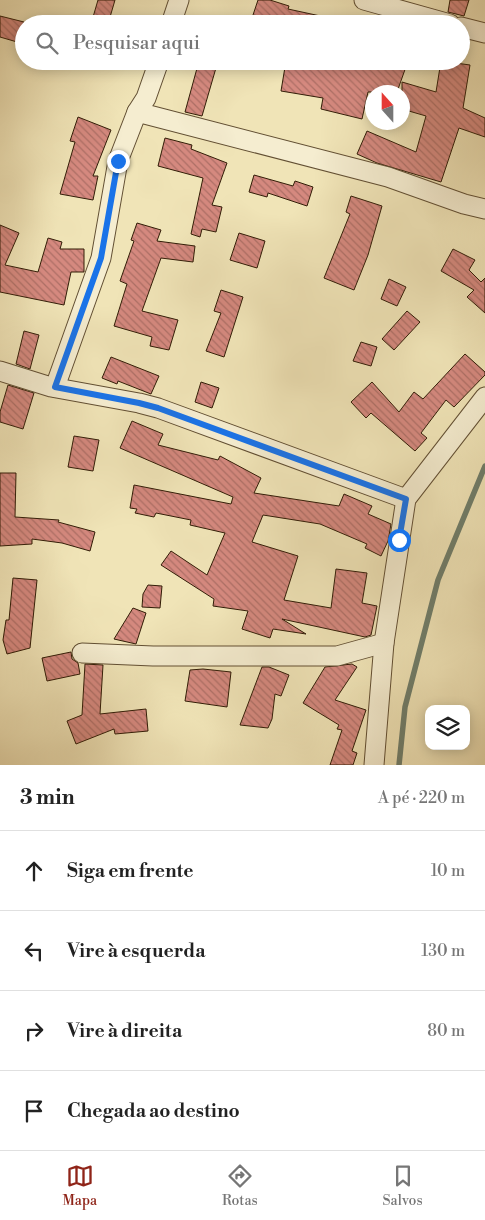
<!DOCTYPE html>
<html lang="pt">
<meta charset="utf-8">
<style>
:root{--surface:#fff;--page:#f2f2f2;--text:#222;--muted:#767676;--line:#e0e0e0;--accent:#8f2418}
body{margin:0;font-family:"Libre Bodoni",serif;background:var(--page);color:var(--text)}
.controls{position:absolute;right:15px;bottom:15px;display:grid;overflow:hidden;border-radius:10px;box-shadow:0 2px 12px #0003}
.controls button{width:45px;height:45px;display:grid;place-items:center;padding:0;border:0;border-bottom:1px solid var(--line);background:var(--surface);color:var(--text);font:25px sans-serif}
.compass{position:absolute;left:365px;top:85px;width:45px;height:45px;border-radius:50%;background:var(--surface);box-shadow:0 2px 12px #0003;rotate:339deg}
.stop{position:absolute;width:15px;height:15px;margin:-11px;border:4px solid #1a73e8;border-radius:50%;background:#fff}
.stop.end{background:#1a73e8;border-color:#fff;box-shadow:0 1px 5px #0008}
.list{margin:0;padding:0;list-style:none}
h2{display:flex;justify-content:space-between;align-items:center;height:65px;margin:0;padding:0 20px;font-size:21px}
h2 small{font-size:16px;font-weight:400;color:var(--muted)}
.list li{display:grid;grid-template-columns:32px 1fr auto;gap:15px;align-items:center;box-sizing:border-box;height:80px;padding:0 20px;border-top:1px solid var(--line)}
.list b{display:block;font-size:19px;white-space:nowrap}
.list em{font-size:16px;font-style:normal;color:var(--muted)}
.icon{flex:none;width:28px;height:28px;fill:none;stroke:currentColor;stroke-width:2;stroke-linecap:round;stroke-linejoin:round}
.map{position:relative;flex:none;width:485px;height:765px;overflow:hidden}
.search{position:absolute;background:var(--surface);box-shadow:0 2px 12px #0003;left:15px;right:15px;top:15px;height:55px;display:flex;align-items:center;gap:12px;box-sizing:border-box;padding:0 18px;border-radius:28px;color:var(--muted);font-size:19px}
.sheet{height:385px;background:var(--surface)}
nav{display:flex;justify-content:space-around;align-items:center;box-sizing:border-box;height:70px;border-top:1px solid var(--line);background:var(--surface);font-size:14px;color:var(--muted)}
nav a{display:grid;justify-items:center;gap:2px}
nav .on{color:var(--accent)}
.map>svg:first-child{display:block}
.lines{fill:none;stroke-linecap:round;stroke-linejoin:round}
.stream{stroke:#707e6b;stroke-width:5.5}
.building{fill:url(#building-back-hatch);stroke:#321d07}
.minor-casing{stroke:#624f33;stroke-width:21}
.minor{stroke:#f5edd0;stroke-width:19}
.route{stroke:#1a73e8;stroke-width:6}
</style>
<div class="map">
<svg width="485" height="765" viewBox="0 0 485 765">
<defs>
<pattern id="building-back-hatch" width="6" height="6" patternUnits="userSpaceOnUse" patternTransform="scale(1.25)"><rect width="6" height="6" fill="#d5897f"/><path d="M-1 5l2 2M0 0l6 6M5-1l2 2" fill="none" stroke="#ad6f66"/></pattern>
</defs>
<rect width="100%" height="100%" fill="#f0e4b7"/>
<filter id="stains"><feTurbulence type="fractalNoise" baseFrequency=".004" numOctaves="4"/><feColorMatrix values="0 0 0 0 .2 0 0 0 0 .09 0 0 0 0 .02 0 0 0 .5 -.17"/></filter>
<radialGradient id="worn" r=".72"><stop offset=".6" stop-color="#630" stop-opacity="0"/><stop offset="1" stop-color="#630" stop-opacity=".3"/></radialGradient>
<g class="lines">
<path class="stream" d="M399,765L405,707L438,580L485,466"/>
</g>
<g class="building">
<path d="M98,0H115L108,24H91Z"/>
<path d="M258,0H270L289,6L288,9L325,17L324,24H250Z"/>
<path d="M450,0H469L464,16L448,12Z"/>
<path d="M0,16L24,22V44L0,37Z"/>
<path d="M199,61H218L202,116L185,112Z"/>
<path d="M286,61H408L397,92H368L362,119L321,109L323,98L281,91Z"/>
<path d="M441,61L470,65L463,108L485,118V137L459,128L441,182L377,163L357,154L367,131L416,152L426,116L402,109V82L436,92Z"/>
<path d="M78,117L111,130L93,176H98L93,200L60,194L75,142L70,141Z"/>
<path d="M165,138L192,145L191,149L227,163L212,205L222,207L216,232L202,229L200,237L191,234L203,178L158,166Z"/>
<path d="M254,175L293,186L295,181L313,187L307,206L268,193L267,197L249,192Z"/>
<path d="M351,196L382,206L368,255L354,290L324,278L350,214L346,212Z"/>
<path d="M137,223L161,230L157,241L195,246L193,262L161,258L142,311L178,320L169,350L150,346L152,337L114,326L127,284L120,281L134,241L131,240Z"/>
<path d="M0,225L19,233L5,265L38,272L48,238L62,242L60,249H84V272H71L64,305L0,292Z"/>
<path d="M239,233L265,241L257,268L230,260Z"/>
<path d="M453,249L475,260L469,270L481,282L485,278V313L467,297L474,290L441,271Z"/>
<path d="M389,279L406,287L397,306L381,299Z"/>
<path d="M221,290L243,297L224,357L206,351L221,313L214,311Z"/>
<path d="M407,311L420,322L394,350L382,339Z"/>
<path d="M24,331L39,335L30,369L16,364Z"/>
<path d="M361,342L377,347L371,366L353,361Z"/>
<path d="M465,354L485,372V375L454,407L446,400L421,433L427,438L415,451L371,413L366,418L351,402L372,382L399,412L414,392L423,399Z"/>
<path d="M111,357L159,376L151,394L118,381L117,384L102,378Z"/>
<path d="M201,382L219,388L212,408L195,402Z"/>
<path d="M8,385L34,393L23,429L0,422V412Z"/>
<path d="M132,421L163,434L158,445L218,460L220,456L261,478L254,493L339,506L344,494L372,506L368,514L391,524L388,541L381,556L365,548L367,544L320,524L263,515L252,542L298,556L284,600L331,608L336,569L367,573L362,603L377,606L371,635L365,637L282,619L306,634L273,629L270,638L242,629L248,611L213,606L214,599L161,565L171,551L207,575L225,533L190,525L191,520L156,513L154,517L135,513L137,509L130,508L134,485L231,504L233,497L120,448Z"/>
<path d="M74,436L99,440L93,471L68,467Z"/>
<path d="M0,473H16L15,517L59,520L58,522L95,532L90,551L62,543L32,539V544L0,546Z"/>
<path d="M13,578L37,580L30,648L7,654L3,640L6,620H9Z"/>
<path d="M148,585L162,586L160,608L142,607L143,594Z"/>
<path d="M133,608L146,613L136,644L114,639Z"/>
<path d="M71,652L72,659L78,663L80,674L47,681L42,658Z"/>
<path d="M85,664L103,665L100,714L146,709L148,731L115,734L114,729L76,744L67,721L82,715Z"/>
<path d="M352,664L357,667L335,700L366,710L352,751L357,753L353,765H330L342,730L337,729L339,725L303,703L325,667Z"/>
<path d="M262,667H269L289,675L281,696L275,694L272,719L268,728L240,725Z"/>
<path d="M203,669L231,672L227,707L185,701L190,670Z"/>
</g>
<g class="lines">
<defs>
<g id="minor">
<path d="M364,0L450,24"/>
<path d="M171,24L179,0"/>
<path d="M461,27L485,33"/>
<path d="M137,112L388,177L464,204L485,209"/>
<path d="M0,371L51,387L139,403L158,408L406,499"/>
<path d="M55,387L101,258L118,161L137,112L146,98L159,61"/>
<path d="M82,653L153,656H337L384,643"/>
<path d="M374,765L384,643L406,499L485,397"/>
</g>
</defs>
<use href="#minor" class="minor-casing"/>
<use href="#minor" class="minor"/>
</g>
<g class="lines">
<path class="route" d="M118,161L101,258L55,387L139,403L158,408L406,499L399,540"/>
</g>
<rect width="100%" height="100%" filter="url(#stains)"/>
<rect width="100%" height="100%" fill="url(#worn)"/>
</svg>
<div class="controls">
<button><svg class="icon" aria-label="layers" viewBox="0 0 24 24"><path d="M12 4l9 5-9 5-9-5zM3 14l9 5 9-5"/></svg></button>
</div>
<svg class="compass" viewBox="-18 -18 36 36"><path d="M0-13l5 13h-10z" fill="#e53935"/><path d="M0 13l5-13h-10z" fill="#767676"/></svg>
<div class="stop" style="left:399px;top:540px"></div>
<div class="stop end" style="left:118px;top:161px"></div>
<div class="search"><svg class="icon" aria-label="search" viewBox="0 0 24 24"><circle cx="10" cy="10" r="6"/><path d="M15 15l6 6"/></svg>Pesquisar aqui</div>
</div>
<section class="sheet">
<h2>3 min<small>A pé · 220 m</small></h2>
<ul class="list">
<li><svg class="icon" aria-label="ahead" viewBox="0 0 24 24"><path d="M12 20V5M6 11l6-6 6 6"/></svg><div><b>Siga em frente</b></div><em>10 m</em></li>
<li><svg class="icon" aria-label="left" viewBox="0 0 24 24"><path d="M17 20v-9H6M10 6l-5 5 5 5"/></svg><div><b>Vire à esquerda</b></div><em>130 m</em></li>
<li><svg class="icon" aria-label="right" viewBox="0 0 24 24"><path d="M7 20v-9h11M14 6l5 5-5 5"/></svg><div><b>Vire à direita</b></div><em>80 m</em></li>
<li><svg class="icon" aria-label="arrive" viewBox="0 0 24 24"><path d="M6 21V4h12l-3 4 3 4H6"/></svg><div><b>Chegada ao destino</b></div></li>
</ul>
</section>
<nav>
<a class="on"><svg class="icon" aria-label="map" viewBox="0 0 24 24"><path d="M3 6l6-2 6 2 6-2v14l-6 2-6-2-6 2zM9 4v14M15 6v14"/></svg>Mapa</a>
<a><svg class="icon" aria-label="directions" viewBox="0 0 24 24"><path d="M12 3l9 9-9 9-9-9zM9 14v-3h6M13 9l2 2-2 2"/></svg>Rotas</a>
<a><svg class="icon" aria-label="saved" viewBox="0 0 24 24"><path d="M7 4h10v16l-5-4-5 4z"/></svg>Salvos</a>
</nav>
